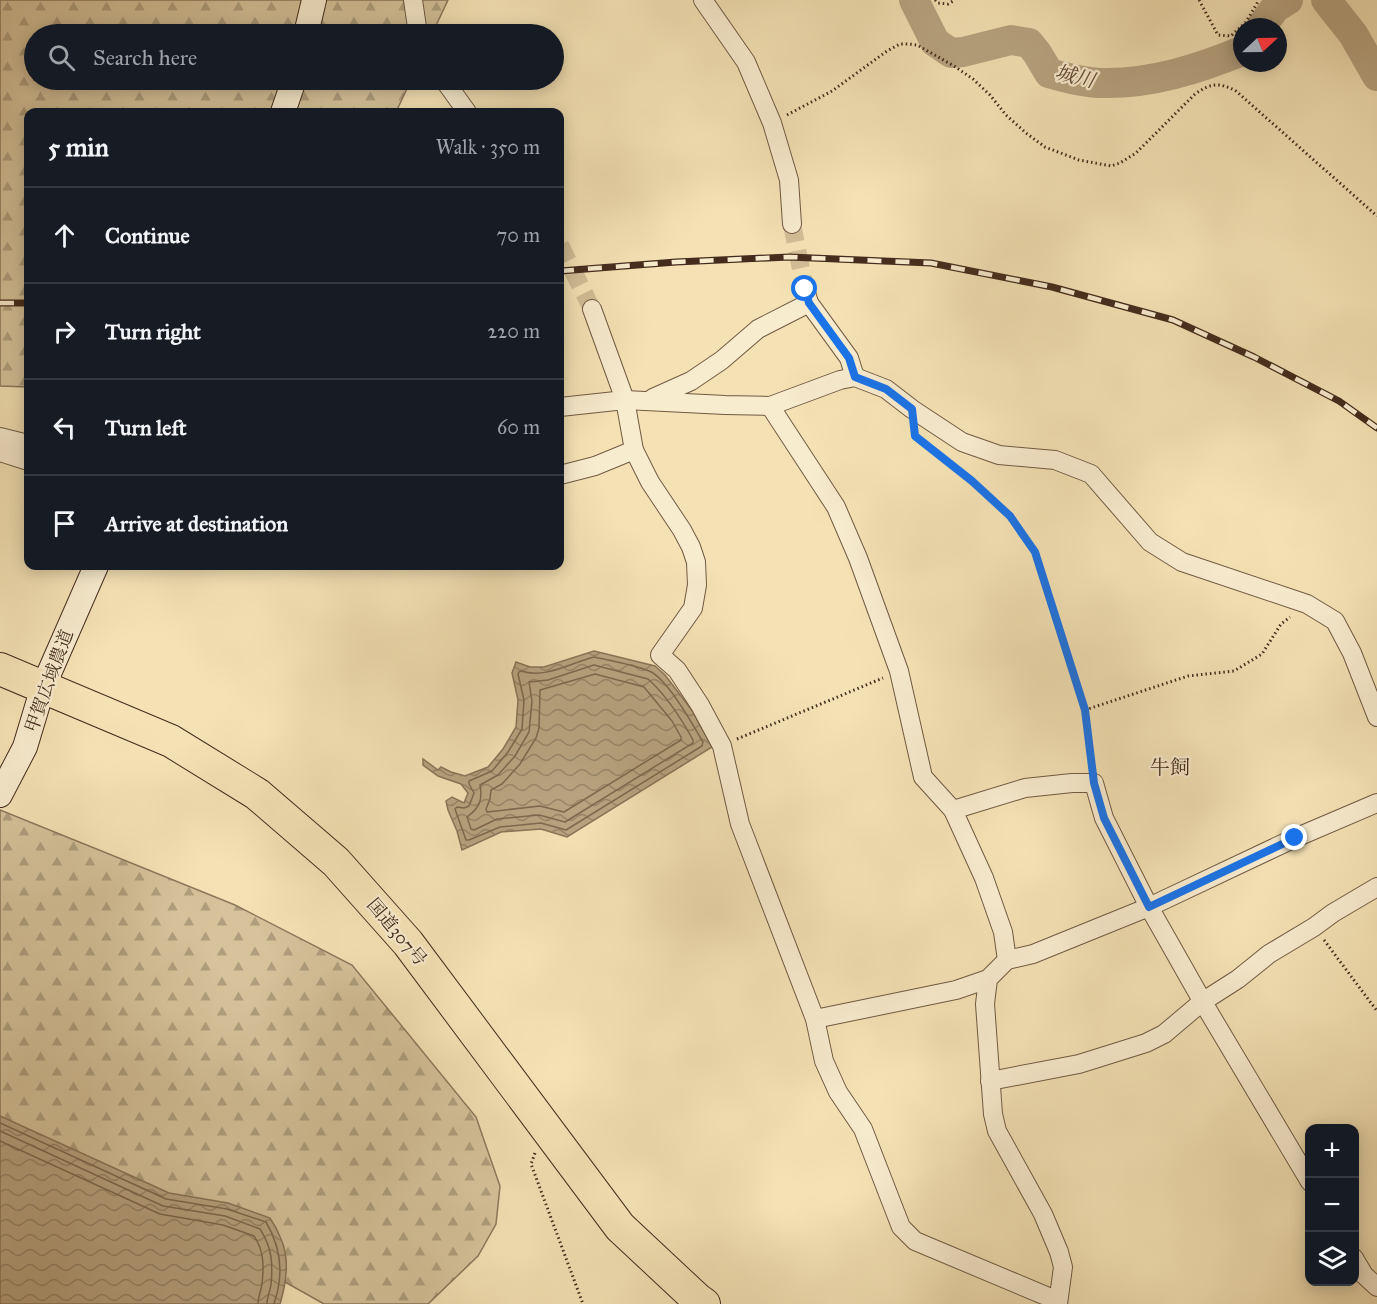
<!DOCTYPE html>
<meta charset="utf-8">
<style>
:root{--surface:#171b24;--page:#242831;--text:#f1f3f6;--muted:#9ea1a6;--line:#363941}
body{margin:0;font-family:"IM FELL Great Primer","Noto Serif JP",serif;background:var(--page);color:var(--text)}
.controls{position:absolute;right:18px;bottom:18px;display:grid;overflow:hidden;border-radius:12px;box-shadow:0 3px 15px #0003}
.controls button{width:54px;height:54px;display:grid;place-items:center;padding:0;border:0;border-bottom:2px solid var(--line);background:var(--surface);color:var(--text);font:30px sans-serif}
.compass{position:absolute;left:1233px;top:18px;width:54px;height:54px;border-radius:50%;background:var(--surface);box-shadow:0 3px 15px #0003;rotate:68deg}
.stop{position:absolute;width:18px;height:18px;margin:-14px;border:4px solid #1a73e8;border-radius:50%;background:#fff}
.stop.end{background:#1a73e8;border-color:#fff;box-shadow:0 2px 6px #0008}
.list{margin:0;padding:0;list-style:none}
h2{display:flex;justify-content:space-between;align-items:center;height:78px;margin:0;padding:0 24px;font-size:26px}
h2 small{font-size:20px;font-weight:400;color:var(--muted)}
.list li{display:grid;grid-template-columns:39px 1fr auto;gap:18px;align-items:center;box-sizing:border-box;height:96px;padding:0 24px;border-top:2px solid var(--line)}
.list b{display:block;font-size:22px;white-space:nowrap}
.list em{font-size:20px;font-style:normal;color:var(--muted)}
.icon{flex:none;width:33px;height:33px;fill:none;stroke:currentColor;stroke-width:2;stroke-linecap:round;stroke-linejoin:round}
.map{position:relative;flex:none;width:1377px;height:1304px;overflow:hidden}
.search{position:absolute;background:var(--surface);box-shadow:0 3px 15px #0003;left:24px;top:24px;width:540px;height:66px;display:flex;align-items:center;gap:15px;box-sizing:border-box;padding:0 21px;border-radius:33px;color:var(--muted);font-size:22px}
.panel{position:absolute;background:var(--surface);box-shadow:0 3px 15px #0003;left:24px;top:108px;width:540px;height:462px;border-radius:12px}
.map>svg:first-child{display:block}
.forest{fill:url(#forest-firs);stroke:#8d785c;stroke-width:1.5}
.water{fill:url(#water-waves);stroke:#8a7459;stroke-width:1.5}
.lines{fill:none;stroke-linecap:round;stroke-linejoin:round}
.shore{stroke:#7e684f;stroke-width:1.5}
.river{stroke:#b8a481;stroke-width:30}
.street-tunnel{stroke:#d1be97;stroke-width:18;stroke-dasharray:18 9;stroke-linecap:butt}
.street-casing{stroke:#705a43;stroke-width:20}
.secondary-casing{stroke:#442c1d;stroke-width:26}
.highway-casing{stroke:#442c1d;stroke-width:34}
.path{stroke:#442c1d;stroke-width:3;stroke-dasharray:1.5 3;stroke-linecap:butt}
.street{stroke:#f8eccf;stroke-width:18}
.secondary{stroke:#f8eccf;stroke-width:24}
.highway{stroke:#f4e2b5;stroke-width:32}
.rail-casing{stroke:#442c1d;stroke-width:7}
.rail{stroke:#f8eccf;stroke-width:4.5;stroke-dasharray:14;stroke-linecap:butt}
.route{stroke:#1a73e8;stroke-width:8}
.labels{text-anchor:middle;stroke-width:4.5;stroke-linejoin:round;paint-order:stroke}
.street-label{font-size:18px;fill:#442c1d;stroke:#f8eccf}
.water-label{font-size:20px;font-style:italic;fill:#614a36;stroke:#f8eccf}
.neighbourhood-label{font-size:20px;fill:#442c1d;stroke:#f8eccf}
</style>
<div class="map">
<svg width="1377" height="1304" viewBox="0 0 1377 1304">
<defs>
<pattern id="forest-firs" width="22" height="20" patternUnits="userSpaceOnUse" patternTransform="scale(1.5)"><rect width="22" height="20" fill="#d6c39b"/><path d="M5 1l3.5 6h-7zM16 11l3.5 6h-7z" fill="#af9f7e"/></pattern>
<pattern id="water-waves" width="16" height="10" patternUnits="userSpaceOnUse" patternTransform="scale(1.5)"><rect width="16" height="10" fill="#b8a481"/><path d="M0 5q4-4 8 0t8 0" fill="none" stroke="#978669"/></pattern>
</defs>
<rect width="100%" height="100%" fill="#f4e2b5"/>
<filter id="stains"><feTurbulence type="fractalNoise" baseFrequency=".00333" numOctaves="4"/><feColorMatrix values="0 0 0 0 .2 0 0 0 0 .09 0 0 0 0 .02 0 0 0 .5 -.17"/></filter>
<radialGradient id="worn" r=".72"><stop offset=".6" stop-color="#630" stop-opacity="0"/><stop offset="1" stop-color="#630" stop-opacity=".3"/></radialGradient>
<g class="forest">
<path d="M0,0H448L432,34H34V80H411L396,112H28V387L0,386Z"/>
<path d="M0,810L235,905L352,965L476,1117L500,1186L496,1224L478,1256L428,1304H324L6,1125L0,1127Z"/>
</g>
<g class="water">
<path d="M594,651L655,666L665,675L691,709L712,747L567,837L541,829L501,832L462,850L457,831L448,810L446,801L452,797L464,803L468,793L461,784L438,776L423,765V759L438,770L441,767L451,772L465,776L488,767L503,749L516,727L518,700L512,673L516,662L530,667H544Z"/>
<path d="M0,1116L169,1193L228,1203L270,1218C274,1224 278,1231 281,1239C290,1259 286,1284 280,1304H0Z"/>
</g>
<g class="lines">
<g class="shore">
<path d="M594,657C612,661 632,664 649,671C667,678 693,725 703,742L702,746L566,830L541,823L500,827L469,840H466L455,809L457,807L464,808L469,806L474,793L469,784V781L492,771L508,752L522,729L524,700L518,674L519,672L521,671C545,679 571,663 594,657Z"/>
<path d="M594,665L648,679C667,696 681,718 693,740V743L565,822L539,815L497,819L474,830L471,829L467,817C479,808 483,801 480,785L498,775L515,756L529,732L532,701L529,682L548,680Z"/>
<path d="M595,674L644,687L672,721L681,737V740L564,812L540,806L487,812L486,809L490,799L491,790L502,784L520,764L536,738L539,728L540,690Z"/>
<path d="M0,1123L166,1199L227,1209L266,1222C279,1244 283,1265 278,1289C277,1295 275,1299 274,1304"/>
<path d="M0,1131L163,1206L225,1216L260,1229C272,1248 273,1262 271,1285C270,1291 267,1297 267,1304"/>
<path d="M0,1141L160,1214L223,1225L254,1236C264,1251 264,1266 262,1284C261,1291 258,1297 258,1304"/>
</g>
<g class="river">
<path d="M914,0L935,42L951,53L963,52L1011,40L1029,43L1037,53L1049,73C1066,78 1085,83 1103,83C1151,84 1198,69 1242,51"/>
<path d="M1326,0L1353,34L1377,76"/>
<path d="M1261,27L1275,8L1288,0"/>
</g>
<g class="street-tunnel">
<path d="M792,224L805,289"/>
<path d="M560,245L592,309"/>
</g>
<defs>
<g id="street">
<path d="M413,0L418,34"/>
<path d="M703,0L746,62L772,123L789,180L792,224"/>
<path d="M444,80L467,112"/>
<path d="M805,289L809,303L849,358L855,377"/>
<path d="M592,309L625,400L634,450L650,482L682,530L691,547L696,562L697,585L693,608L660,655L677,670L700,705L722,746L740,824L815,1019L824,1061L838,1092L863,1129L901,1227L915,1241L1058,1301"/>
<path d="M653,398L691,381L722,360L758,329L809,303"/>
<path d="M770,406L836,507L858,558L899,671L923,777L953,810L984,878L1003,932L1007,960"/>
<path d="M560,407L625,400L725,405L770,406L840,380L855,377L886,389L912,409L962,442L999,455L1055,460L1091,474L1150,542L1182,562L1307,604L1335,621L1352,653L1377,717"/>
<path d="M0,437L28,444"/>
<path d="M0,452L28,461"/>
<path d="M560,475L595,466L634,450"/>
<path d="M953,810L1025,788L1072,783H1094L1104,818L1149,907L1204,1004L1310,1182"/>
<path d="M815,1019L956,990L988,979"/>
<path d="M990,1081L1079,1064L1146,1043L1164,1034L1202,1002L1238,979L1269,954L1314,927L1333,913L1377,887"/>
<path d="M1354,1258L1364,1275L1377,1287"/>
<path d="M1058,1304L1063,1267L1059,1252L1043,1214L997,1131L993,1114L985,1004L988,979L1007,960L1033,954L1149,907L1295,838L1377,803"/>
</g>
<g id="secondary">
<path d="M306,34L314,0"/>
<path d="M283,112L294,80"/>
<path d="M0,795L25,747L43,687L96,566"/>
</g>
<path id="highway" d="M0,669L171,741L257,794L336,862L408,943L620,1227L697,1299L704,1304"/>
</defs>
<use href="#street" class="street-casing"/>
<use href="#secondary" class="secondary-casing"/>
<use href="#highway" class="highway-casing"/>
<g class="path">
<path d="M935,0L938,3L948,4L955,0"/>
<path d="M1199,0L1218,35L1231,36L1246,22L1259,0"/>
<path d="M787,115L832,91L887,51L900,44H909L917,45L954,66L973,79L990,95L1006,115L1026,133L1045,147L1079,160L1111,166L1120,163L1136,153L1195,94C1211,83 1219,82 1236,91L1377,216"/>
<path d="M914,431L915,436L972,481L1010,516L1035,552L1085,710L1092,766"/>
<path d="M1085,710L1188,676L1234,671L1262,654L1281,624L1290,617"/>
<path d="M737,739L883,678"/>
<path d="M1324,940L1377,1011"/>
<path d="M535,1153L531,1164L583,1304"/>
</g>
<use href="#street" class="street"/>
<use href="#secondary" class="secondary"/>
<use href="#highway" class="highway"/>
<defs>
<g id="rail">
<path d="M560,271L676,262L789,257L931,263L1052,287L1173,320L1254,357L1339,401L1377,428"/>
<path d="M0,303H28"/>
</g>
</defs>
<use href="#rail" class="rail-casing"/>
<use href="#rail" class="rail"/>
</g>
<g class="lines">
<path class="route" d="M805,289L809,303L849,358L855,377L886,389L912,409L915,436L972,481L1010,516L1035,552L1085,710L1094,783L1104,818L1149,907L1295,838"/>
</g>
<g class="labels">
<g class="street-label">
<text transform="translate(49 681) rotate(-70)" y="6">甲賀広域農道</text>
<text transform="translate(397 932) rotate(50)" y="6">国道307号</text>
</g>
<g class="water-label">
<text transform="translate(1075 76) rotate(14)" y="7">城川</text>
</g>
<g class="neighbourhood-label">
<text x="1170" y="774">牛飼</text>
</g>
</g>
<rect width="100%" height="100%" filter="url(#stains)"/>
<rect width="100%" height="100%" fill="url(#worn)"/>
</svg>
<div class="controls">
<button>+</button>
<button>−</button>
<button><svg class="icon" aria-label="layers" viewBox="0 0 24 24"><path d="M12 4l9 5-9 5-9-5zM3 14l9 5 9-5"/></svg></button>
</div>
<svg class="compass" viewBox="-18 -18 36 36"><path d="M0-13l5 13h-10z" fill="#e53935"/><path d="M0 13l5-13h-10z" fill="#9ea1a6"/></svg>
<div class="stop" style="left:805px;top:289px"></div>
<div class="stop end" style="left:1295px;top:838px"></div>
<div class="search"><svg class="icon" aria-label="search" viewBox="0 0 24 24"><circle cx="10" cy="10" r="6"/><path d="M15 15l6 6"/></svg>Search here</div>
<section class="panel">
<h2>5 min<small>Walk · 350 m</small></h2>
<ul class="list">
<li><svg class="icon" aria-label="ahead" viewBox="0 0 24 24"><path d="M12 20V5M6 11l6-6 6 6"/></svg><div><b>Continue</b></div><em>70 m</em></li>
<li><svg class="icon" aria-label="right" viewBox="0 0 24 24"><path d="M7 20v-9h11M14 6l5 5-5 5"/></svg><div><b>Turn right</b></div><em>220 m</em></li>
<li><svg class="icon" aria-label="left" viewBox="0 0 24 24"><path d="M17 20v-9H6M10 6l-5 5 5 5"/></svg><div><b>Turn left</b></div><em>60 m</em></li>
<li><svg class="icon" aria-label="arrive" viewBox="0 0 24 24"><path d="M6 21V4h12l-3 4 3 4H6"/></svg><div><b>Arrive at destination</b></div></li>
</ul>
</section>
</div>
